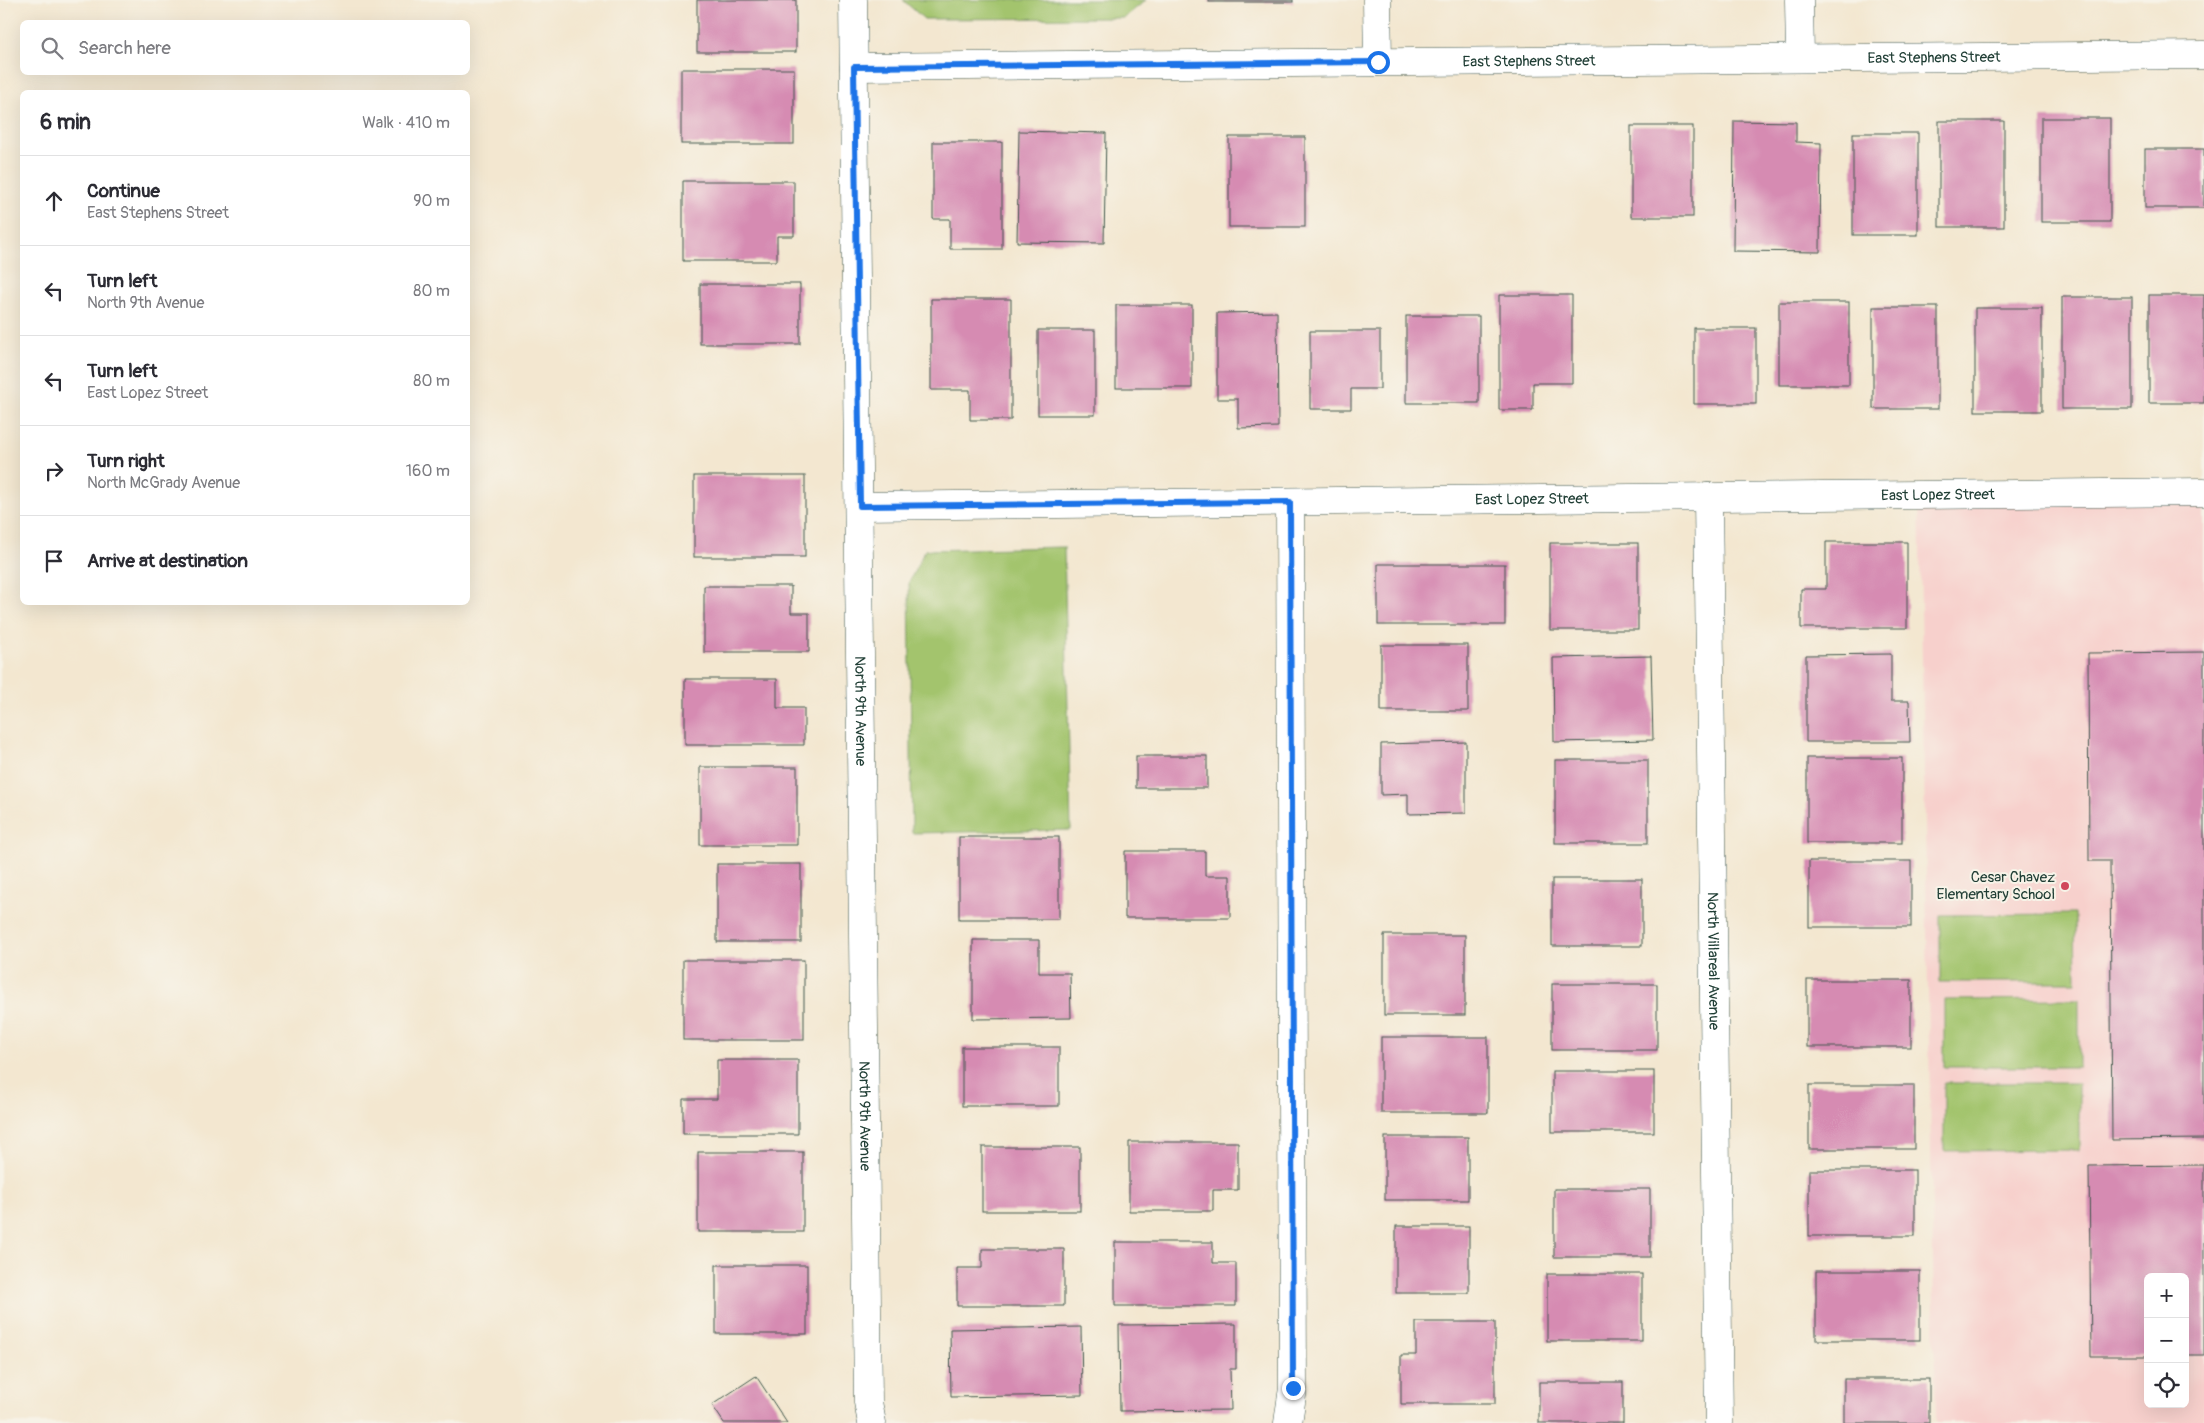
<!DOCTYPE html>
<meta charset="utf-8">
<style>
:root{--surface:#fff;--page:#f2f2f3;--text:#2b2b33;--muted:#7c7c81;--line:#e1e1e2}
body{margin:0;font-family:Pangolin,sans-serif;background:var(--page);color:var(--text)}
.controls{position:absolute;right:15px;bottom:15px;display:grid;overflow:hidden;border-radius:8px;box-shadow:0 5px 20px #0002}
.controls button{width:45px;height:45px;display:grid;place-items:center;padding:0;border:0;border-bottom:1px solid var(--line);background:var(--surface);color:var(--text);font:25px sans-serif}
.stop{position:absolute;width:15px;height:15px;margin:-11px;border:4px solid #1a73e8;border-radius:50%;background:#fff}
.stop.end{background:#1a73e8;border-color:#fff;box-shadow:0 1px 5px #0008}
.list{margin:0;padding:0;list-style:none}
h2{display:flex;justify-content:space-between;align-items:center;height:65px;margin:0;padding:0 20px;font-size:21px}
h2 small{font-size:16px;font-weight:400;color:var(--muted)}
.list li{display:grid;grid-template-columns:32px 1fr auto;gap:15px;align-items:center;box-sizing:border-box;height:90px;padding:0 20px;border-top:1px solid var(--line)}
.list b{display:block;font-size:19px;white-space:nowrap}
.list p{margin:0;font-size:16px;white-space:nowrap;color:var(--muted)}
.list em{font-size:16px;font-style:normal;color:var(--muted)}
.icon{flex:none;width:28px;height:28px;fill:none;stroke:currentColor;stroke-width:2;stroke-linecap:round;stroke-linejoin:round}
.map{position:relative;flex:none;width:2204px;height:1423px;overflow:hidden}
.search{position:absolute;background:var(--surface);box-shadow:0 5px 20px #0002;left:20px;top:20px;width:450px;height:55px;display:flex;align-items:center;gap:12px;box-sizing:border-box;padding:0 18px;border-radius:8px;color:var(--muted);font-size:19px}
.panel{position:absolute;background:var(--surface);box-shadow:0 5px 20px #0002;left:20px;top:90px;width:450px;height:515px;border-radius:8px}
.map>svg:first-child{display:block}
.built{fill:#f7d0cc;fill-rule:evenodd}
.green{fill:#a3c46d;stroke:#618050}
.building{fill:#d68bb2}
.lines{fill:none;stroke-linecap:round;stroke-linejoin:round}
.street-casing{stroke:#3f564b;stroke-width:29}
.street{stroke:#fff;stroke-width:28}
.route{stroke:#1a73e8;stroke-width:6}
.poi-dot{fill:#d1495b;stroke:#f7f3e8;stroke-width:2}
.labels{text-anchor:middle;stroke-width:4;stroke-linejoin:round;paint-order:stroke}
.street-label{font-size:15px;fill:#1f3d34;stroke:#f7f3e8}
.poi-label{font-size:15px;fill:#1f3d34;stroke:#f7f3e8;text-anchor:end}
</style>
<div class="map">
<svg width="2204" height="1423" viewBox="0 0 2204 1423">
<rect width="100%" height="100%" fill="#f7f3e8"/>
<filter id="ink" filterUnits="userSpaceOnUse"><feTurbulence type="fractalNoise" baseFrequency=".02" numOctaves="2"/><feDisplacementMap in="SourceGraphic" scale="10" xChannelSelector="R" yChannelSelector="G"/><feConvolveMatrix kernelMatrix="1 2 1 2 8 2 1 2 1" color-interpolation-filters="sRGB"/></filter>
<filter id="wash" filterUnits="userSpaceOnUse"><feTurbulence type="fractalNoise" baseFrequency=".0096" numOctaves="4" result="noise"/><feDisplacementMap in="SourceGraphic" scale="20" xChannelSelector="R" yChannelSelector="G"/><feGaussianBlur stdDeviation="1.12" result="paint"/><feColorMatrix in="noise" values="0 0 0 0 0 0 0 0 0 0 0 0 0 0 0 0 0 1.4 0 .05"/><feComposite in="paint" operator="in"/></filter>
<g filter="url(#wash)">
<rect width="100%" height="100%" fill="#f3e7d0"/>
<path class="built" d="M2204,492V1423H1936L1919,495ZM2148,1277H2185V1404H2148Z"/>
<g class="green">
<path d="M903,0H1146L1124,18L924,19Z"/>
<path d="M1064,547L1071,830L912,833L909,582L925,550Z"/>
<path d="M2075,914L2076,982H1940V915Z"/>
<path d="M2079,999V1067H1944V1000Z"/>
<path d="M1944,1083H2079V1150L1944,1151Z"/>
</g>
<g id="blocks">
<g class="building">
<rect x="697" y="0" width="99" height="52"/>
<rect x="1209" y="0" width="84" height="2"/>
<rect x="681" y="69" width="113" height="75"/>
<rect x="2041" y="118" width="69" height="104"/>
<path d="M1734,121L1796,122V142L1821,143L1820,252L1733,251Z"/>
<rect x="1939" y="121" width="65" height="106"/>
<rect x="1631" y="126" width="62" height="91"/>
<path d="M1019,131L1106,133L1104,243L1017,242Z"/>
<rect x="1853" y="133" width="65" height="102"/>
<rect x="1229" y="137" width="76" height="90"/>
<path d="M933,142H1002V249H950V219H933Z"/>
<rect x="2145" y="149" width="59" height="59"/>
<path d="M683,181H794V236H777V261H683Z"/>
<rect x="700" y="284" width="100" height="60"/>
<path d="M1499,295H1572V383H1533V410H1499Z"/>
<rect x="2149" y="295" width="55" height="108"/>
<rect x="2062" y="297" width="70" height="112"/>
<path d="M931,299H1011V420H970V390H931Z"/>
<rect x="1779" y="302" width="70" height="83"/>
<rect x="1116" y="305" width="76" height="83"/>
<rect x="1873" y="307" width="65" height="102"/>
<rect x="1975" y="308" width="67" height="103"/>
<path d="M1277,312L1278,427L1238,428V399H1217V313Z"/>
<rect x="1406" y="316" width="73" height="87"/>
<rect x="1694" y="328" width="62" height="76"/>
<rect x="1038" y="330" width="57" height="85"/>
<path d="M1310,331H1380V389H1351V409H1310Z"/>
<rect x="694" y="476" width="111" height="81"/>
<path d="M1826,542H1907V628H1801V589H1826Z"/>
<rect x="1550" y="543" width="88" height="87"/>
<rect x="1378" y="564" width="127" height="61"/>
<path d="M704,586H791V613H809V652H704Z"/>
<rect x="1381" y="645" width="87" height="66"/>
<path d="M2204,652V1139L2112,1140L2110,861H2089L2088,653Z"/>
<path d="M1891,654V701H1909L1910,742H1806V655Z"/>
<path d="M1651,656L1653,740L1554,742L1553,658Z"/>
<path d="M685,679H777V708H804V745H685Z"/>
<path d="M1466,742V813L1408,814V794L1381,795V744Z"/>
<rect x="1136" y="756" width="71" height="32"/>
<rect x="1807" y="758" width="95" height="85"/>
<rect x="1555" y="760" width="93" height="83"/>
<rect x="700" y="767" width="97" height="78"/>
<rect x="959" y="837" width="100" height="82"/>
<path d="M1125,851H1205V876H1230V918H1125Z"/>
<rect x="1809" y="861" width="102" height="66"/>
<rect x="717" y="864" width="84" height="78"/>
<rect x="1552" y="879" width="90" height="67"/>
<rect x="1384" y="935" width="81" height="80"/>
<path d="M973,940H1039V973H1070L1071,1018L973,1019Z"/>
<rect x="683" y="960" width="121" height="80"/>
<rect x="1807" y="980" width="104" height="67"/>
<rect x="1552" y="984" width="105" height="66"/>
<rect x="1381" y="1037" width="107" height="76"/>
<rect x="962" y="1047" width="97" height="59"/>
<path d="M717,1060H798V1134H683V1099H717Z"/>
<rect x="1552" y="1071" width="102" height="61"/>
<rect x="1809" y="1085" width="105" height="64"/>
<rect x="1385" y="1137" width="83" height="63"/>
<path d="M1129,1142H1238V1190H1213V1211H1129Z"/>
<rect x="982" y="1147" width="98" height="64"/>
<rect x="698" y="1152" width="105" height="80"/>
<path d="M2204,1165V1355H2185V1277H2148V1356H2091L2089,1166Z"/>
<rect x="1809" y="1170" width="106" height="66"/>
<rect x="1554" y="1189" width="96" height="68"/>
<rect x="1396" y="1226" width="73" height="67"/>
<path d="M1115,1242H1213V1263H1236V1306H1115Z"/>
<path d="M982,1249H1064V1306H957V1268H982Z"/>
<rect x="716" y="1265" width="91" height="69"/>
<rect x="1816" y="1271" width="104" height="69"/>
<rect x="1547" y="1274" width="95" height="67"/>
<path d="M1416,1322H1495V1404H1401V1355H1416Z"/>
<path d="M1236,1324V1369H1230L1231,1410L1120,1411L1119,1325Z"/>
<path d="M1081,1327L1082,1395L951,1397L950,1329Z"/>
<path d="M756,1376L787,1423H724L712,1405Z"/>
<rect x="1844" y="1379" width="85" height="44"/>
<rect x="1539" y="1382" width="84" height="41"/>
</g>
</g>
</g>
<g filter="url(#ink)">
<use href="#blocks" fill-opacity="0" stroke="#3f564b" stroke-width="1"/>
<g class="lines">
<defs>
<g id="street">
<path id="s1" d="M853,0L868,1402L872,1423"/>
<path d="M1377,0L1378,62"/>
<path d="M1799,0L1800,58"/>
<path id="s2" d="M854,67L2204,55"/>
<path id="s3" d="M1708,497L1719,1423"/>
<path id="s4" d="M860,506L2204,492"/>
<path d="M1288,1423L1293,1388L1290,502"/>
</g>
</defs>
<use href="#street" class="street-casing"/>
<use href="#street" class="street"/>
</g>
</g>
<g class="lines" filter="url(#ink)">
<path class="route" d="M1293,1388L1290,502L860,506L854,67L1378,62"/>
</g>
<circle class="poi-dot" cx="2065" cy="886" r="5"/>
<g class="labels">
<g class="street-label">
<text dy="5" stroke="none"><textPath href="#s2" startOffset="1080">East Stephens Street</textPath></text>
<text dy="5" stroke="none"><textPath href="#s2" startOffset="675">East Stephens Street</textPath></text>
<text dy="5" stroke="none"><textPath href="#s4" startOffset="1078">East Lopez Street</textPath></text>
<text dy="5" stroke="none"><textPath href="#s4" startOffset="672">East Lopez Street</textPath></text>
<text dy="5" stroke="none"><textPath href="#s1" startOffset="711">North 9th Avenue</textPath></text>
<text dy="5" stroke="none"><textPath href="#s3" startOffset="464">North Villareal Avenue</textPath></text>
<text dy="5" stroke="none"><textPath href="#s1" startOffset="1116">North 9th Avenue</textPath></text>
</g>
<g class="poi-label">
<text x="2055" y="882">Cesar Chavez<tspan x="2055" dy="17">Elementary School</tspan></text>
</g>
</g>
</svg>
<div class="controls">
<button>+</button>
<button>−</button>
<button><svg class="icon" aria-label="locate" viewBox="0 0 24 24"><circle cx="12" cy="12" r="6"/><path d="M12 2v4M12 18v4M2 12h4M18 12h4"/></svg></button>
</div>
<div class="stop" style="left:1378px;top:62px"></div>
<div class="stop end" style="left:1293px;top:1388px"></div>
<div class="search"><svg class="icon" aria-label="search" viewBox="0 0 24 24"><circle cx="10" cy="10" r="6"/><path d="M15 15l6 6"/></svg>Search here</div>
<section class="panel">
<h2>6 min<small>Walk · 410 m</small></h2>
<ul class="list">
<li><svg class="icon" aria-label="ahead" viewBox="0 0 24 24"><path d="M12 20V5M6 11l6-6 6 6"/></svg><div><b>Continue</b><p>East Stephens Street</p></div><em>90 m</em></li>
<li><svg class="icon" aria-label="left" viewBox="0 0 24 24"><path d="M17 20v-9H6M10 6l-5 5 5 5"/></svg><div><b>Turn left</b><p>North 9th Avenue</p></div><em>80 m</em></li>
<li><svg class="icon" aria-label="left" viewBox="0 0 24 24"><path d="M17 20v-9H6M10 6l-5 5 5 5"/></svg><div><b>Turn left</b><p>East Lopez Street</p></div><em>80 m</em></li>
<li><svg class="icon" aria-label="right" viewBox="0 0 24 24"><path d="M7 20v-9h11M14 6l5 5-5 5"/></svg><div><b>Turn right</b><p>North McGrady Avenue</p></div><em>160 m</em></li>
<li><svg class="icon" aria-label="arrive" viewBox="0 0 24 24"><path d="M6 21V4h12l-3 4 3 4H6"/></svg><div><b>Arrive at destination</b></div></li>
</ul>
</section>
</div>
